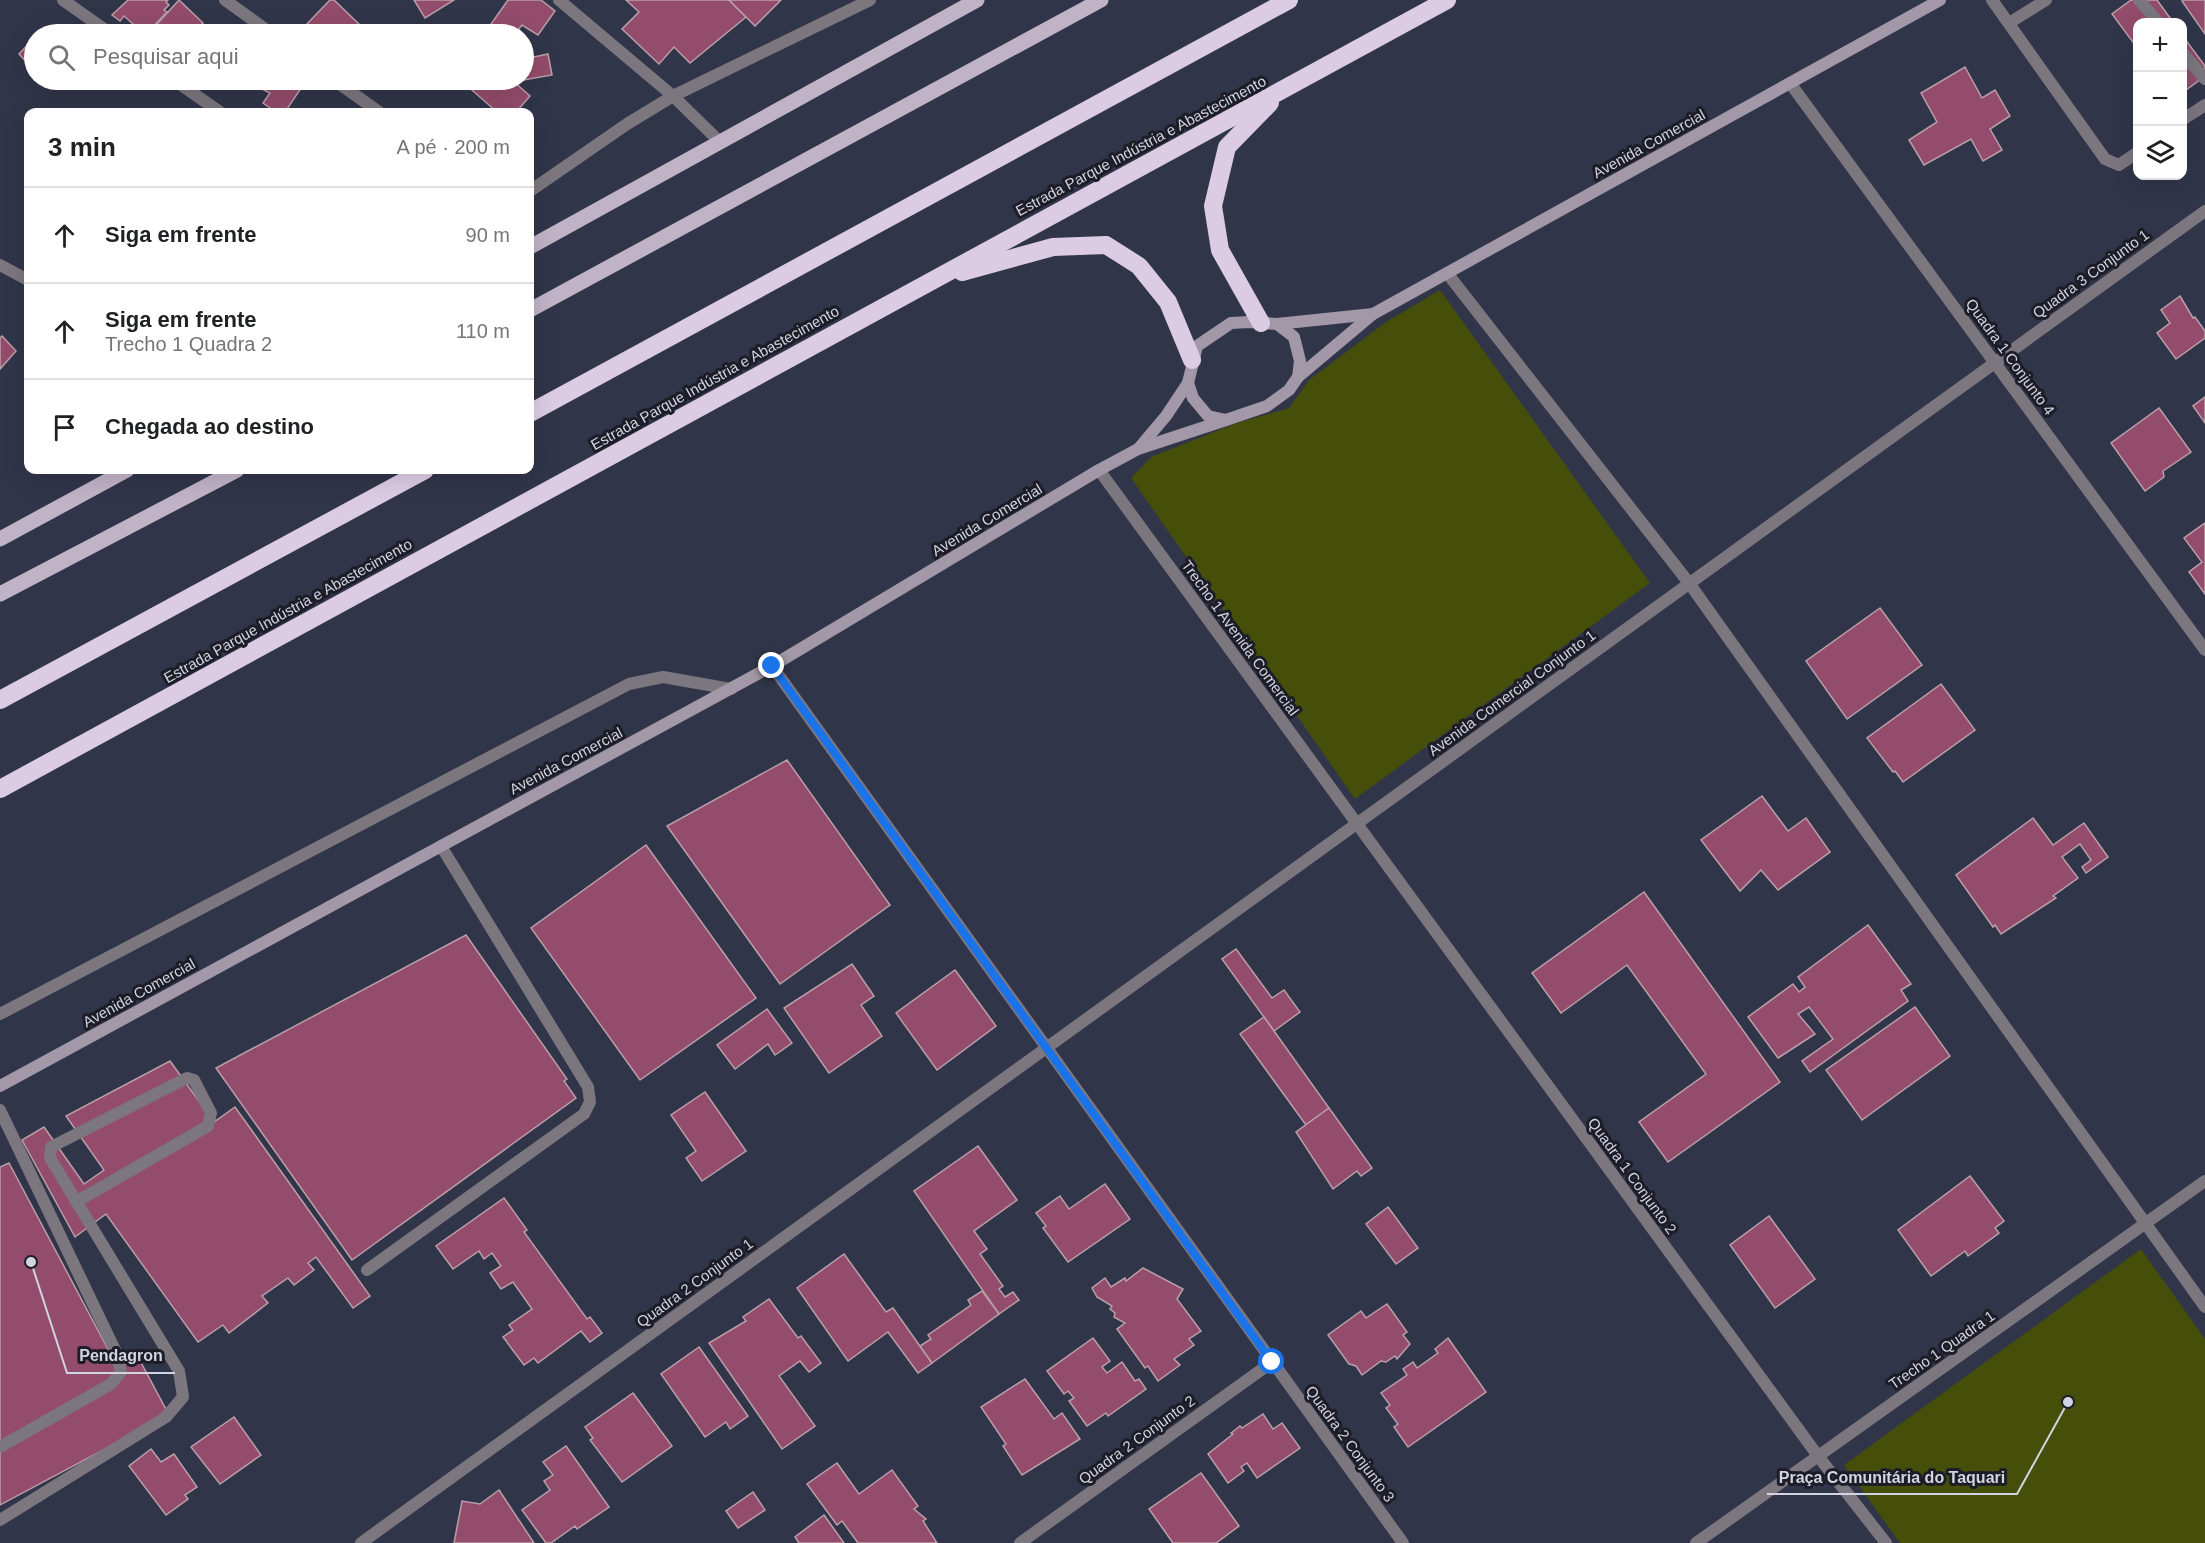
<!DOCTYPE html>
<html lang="pt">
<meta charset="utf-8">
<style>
:root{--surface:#fff;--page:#f6f6f6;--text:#202124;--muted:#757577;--line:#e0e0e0}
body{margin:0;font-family:Helvetica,sans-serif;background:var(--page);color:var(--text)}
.controls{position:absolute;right:18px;top:18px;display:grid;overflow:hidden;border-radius:12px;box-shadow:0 6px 24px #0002}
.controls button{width:54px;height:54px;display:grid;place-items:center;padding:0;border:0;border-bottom:2px solid var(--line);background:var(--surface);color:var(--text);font:30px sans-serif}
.stop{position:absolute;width:18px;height:18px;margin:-14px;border:4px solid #1a73e8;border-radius:50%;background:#fff}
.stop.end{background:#1a73e8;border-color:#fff;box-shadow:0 2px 6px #0008}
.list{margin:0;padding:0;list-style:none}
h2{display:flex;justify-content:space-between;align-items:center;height:78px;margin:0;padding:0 24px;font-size:26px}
h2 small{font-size:20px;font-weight:400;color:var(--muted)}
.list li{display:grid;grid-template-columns:39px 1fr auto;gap:18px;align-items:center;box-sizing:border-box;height:96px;padding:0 24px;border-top:2px solid var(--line)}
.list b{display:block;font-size:22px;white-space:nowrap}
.list p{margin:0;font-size:20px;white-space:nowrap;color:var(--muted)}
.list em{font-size:20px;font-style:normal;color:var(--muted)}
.icon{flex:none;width:33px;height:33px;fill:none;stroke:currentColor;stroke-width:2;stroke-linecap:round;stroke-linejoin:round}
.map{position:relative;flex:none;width:2205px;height:1543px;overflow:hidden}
.search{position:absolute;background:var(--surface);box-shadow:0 6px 24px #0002;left:24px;top:24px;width:510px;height:66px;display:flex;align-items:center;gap:15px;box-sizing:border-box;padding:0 21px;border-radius:33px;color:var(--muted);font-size:22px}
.panel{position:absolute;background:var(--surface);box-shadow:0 6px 24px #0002;left:24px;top:108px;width:510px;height:366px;border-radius:12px}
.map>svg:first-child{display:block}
.green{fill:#464f0a}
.building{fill:#934c6b;stroke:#ba9fa9;stroke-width:1.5}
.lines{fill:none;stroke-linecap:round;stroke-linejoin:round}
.lane{stroke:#7c767f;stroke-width:12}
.street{stroke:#7c767f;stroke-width:12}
.secondary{stroke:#a298a7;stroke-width:12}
.primary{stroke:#c0b3c6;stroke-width:15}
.highway{stroke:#dbcce3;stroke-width:18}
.route{stroke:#1a73e8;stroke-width:8}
.labels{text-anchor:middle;stroke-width:6;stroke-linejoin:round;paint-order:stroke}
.street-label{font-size:15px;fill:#d1d4e1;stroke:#1c1d27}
.leader{fill:none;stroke:#d1d4e1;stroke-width:2}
.callout-dot{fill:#d1d4e1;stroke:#1c1d27;stroke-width:2}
.callout-label{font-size:16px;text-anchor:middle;font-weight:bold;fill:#d1d4e1;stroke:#1c1d27;stroke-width:6;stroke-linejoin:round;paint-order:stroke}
</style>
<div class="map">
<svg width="2205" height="1543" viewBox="0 0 2205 1543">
<rect width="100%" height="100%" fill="#313549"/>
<g class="green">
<path d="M1440,290L1650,583L1355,799L1131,478L1151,457L1237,423L1289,408L1309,380L1386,322Z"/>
<path d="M2141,1249L2205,1339V1543H1900L1844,1465Z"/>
</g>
<g class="building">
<path d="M128,0H168L166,2L169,5L164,10L167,12L146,34H137L129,28L133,24L124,16L120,21L112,15Z"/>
<path d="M179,0L203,23L191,34H148Z"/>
<path d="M330,0H334L360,25L351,34H318L307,24Z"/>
<path d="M414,0H454L425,18Z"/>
<path d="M508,0H541L555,11L538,35L522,25L515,34H484Z"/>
<path d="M626,0H729L746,17L690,63L674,47L659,64L622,29L639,12Z"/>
<path d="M729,0H781L755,26Z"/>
<path d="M2131,0H2157L2173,22H2138V49L2112,14Z"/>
<path d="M2183,0H2205V34L2182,1Z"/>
<path d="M2182,35L2205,66V76L2182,93Z"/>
<path d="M34,38V70L19,54Z"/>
<path d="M548,54L552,75L518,81L524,80V59Z"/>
<path d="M1965,67L1982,98L1995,90L2010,116L1990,129L2002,150L1983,161L1971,139L1924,165L1909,140L1937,122L1921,93Z"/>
<path d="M264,80H303L306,81L285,112H276L263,103L270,93L258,87Z"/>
<path d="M469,80H512L530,96L516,112H497L465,84Z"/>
<path d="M2180,296L2193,318L2195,317L2205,331V338L2176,359L2157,333L2170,323L2161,310Z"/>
<path d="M2,336L16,351L0,369V338Z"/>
<path d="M2205,397V423L2193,406Z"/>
<path d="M2159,408L2191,452L2163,471L2164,477L2145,491L2111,443Z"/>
<path d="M2205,523V594L2189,572L2202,562L2184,538Z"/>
<path d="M1880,608L1922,665L1847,719L1806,661Z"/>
<path d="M1941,684L1975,730L1903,782L1895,771L1893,772L1867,738Z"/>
<path d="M787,760L890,905L780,984L667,826Z"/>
<path d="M1762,796L1788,831L1806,818L1830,852L1778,890L1761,870L1740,891L1701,840Z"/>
<path d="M2033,818L2053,845L2084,823L2108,857L2086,873L2082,867L2091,860L2080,844L2062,857L2078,878L2053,896L2056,898L2001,934L1995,925L1993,927L1956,875Z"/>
<path d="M646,845L756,998L640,1080L531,928Z"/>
<path d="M1644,892L1780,1082L1668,1162L1639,1122L1706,1074L1627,965L1561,1013L1532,973Z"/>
<path d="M1868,925L1911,984L1901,990L1908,1001L1810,1072L1802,1061L1833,1039L1809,1007L1798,1014L1815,1034L1778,1058L1748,1017L1793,984L1799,992L1805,987L1798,977Z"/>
<path d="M466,935L564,1075L567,1079L564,1081L576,1098L352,1260L216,1068Z"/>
<path d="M1236,949L1272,998L1284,990L1300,1012L1274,1031L1222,959Z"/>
<path d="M852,964L874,996L861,1005L882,1036L829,1073L784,1008Z"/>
<path d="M955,970L996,1026L937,1070L896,1013Z"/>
<path d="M1915,1007L1950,1056L1862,1120L1826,1070Z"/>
<path d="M767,1009L792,1043L775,1055L768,1044L735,1069L717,1045Z"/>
<path d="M1264,1017L1329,1108L1306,1125L1240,1034Z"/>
<path d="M170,1061L214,1122L235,1107L370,1296L353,1308L316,1257L308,1263L314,1270L294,1285L288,1278L262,1296L268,1303L229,1333L223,1325L198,1342L106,1214L75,1237L22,1140L44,1127L84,1184L104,1170L66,1116Z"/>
<path d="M705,1092L746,1151L702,1181L686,1158L696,1151L671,1115Z"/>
<path d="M1329,1108L1372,1168L1361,1176L1357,1171L1333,1189L1296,1132Z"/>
<path d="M978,1146L1017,1200L974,1231L987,1249L980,1254L1003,1286L999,1289L1005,1297L1013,1292L1019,1300L999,1314L914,1191Z"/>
<path d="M9,1163L118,1368L138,1357L169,1415L0,1505V1167Z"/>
<path d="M1970,1176L2004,1221L1995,1228L1999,1233L1968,1256L1965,1251L1931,1276L1898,1230Z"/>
<path d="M1105,1184L1130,1219L1068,1262L1043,1228L1046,1226L1036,1213L1060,1196L1069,1209Z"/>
<path d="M504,1198L527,1230L524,1232L587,1319L590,1317L602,1333L590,1342L581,1331L538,1363L534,1358L524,1365L503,1337L513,1330L509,1325L532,1309L513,1282L501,1289L490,1273L501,1266L492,1253L484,1259L479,1251L453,1269L436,1246Z"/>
<path d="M1388,1207L1418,1248L1396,1264L1366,1224Z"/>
<path d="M1769,1216L1815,1279L1775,1308L1730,1245Z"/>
<path d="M844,1254L886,1312L893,1308L932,1363L918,1373L888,1332L848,1361L797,1288Z"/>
<path d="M1143,1268L1183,1289L1177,1299L1201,1331L1189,1339L1194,1345L1174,1359L1180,1365L1158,1381L1148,1366L1145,1368L1117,1329L1125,1323L1114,1317L1115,1313L1110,1309L1112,1306L1097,1297L1092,1288L1105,1278L1111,1287L1125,1278L1126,1281Z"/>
<path d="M982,1291L999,1314L932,1363L920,1346L931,1339L928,1335L971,1305L968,1300Z"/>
<path d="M769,1299L798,1338L801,1336L821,1363L809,1372L800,1361L779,1376L815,1426L782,1449L709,1343L746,1321L743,1317Z"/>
<path d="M1387,1304L1407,1332L1403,1335L1410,1344L1397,1359L1395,1356L1386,1362L1381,1361L1362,1375L1356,1366L1349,1364L1328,1335L1361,1311L1366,1318Z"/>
<path d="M1093,1338L1110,1361L1102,1367L1107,1373L1122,1362L1135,1381L1139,1379L1146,1389L1108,1416L1106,1413L1087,1426L1069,1401L1074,1398L1068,1391L1064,1394L1047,1371Z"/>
<path d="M1448,1338L1486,1392L1408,1447L1394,1427L1398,1424L1386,1408L1390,1405L1381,1393L1407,1375L1403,1369L1413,1362L1417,1368L1438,1353L1435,1349Z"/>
<path d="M699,1347L748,1416L730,1429L726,1422L705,1437L661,1374Z"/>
<path d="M1025,1379L1054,1419L1062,1413L1080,1439L1022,1475L1003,1446L1006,1444L981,1407Z"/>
<path d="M633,1393L672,1446L622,1482L590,1440L593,1438L585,1427Z"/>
<path d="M1263,1414L1273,1429L1282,1423L1300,1448L1257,1478L1247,1463L1241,1467L1244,1471L1228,1483L1208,1454L1233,1434L1231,1433L1235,1430L1240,1426L1242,1428Z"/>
<path d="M234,1417L261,1455L220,1484L191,1447Z"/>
<path d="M566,1446L609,1507L577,1529L575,1526L551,1543H546L522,1510L550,1490L544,1481L553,1475L543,1462Z"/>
<path d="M151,1449L161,1462L174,1454L197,1487L185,1495L188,1499L166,1515L129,1466Z"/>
<path d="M837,1463L859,1494L892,1470L918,1506L914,1509L926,1519L923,1521L937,1543H858L842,1521L837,1525L807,1484Z"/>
<path d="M1201,1473L1239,1526L1216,1543H1173L1149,1509Z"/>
<path d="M499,1490L534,1543H454L462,1501L480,1504Z"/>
<path d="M753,1492L765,1510L738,1528L726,1511Z"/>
<path d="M824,1515L844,1543H799L795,1537Z"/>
</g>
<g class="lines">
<g class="lane">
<path d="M1992,0L2105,159L2119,165L2138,152"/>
<path d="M2139,0L2158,22"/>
<path d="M2009,23L2046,0"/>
<path d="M2182,52L2205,79"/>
<path d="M2182,120L2205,105"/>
<path d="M0,265L28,280"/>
<path d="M0,1014L629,684L663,677L731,689"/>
<path d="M0,1110L115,1350L121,1372L111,1384L0,1447"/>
<path d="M367,1270L584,1114L590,1102L588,1087L441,846"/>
<path d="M0,1520L166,1417L183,1397L179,1371L50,1158L51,1147L187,1078L194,1080L211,1113L208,1126L76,1202"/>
</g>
<g class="street">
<path d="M63,0L111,34"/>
<path d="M225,0L272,34"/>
<path d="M559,0L673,96L719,141"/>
<path d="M174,80L220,112"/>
<path d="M334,80L379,112"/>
<path d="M1790,83L2205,650"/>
<path d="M530,191L627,124L673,96L870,0"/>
<path d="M1447,273L1689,583L2205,1307"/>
<path d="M1099,470L1818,1456L1886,1543"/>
<path d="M772,666L1403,1543"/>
<path d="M361,1543L2205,211"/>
<path d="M1020,1543L1272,1362"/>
<path d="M1696,1543L2205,1181"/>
</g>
<g class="secondary">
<path d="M1250,322L1277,324L1294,337L1300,361L1298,377L1289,390L1267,406L1226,420L1208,416L1193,398L1188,383L1197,346L1231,323Z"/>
<path d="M1277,324L1373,314"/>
<path d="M1298,377L1373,314L1940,0"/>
<path d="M1139,448L1166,416L1188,383"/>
<path d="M0,1086L772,666L1099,470L1138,449L1226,420"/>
</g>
<g class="primary">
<path d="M530,247L977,0"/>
<path d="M530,310L1101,0"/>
<path d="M0,539L127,470"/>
<path d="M0,594L237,470"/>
</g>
<g class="highway">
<path d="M962,272L1053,247L1106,245L1139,266L1168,302L1192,360"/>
<path d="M1261,323L1220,250L1213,206L1227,147L1270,103"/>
<path d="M530,413L1289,0"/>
<path d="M0,700L425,470"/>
<path d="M0,789L1447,0"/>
</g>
</g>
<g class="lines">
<path class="route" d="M772,666L1272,1362"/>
</g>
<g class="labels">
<g class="street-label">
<text transform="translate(1649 144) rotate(-29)" y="5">Avenida Comercial</text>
<text transform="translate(1141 146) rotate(-28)" y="5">Estrada Parque Indústria e Abastecimento</text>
<text transform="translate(2091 274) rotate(-36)" y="5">Quadra 3 Conjunto 1</text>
<text transform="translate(2010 357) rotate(54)" y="5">Quadra 1 Conjunto 4</text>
<text transform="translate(715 378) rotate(-29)" y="5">Estrada Parque Indústria e Abastecimento</text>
<text transform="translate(987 520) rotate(-31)" y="5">Avenida Comercial</text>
<text transform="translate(288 611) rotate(-29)" y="5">Estrada Parque Indústria e Abastecimento</text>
<text transform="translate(1240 638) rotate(54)" y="5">Trecho 1 Avenida Comercial</text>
<text transform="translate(1512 693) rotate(-36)" y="5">Avenida Comercial Conjunto 1</text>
<text transform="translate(566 761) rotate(-28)" y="5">Avenida Comercial</text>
<text transform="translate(139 993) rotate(-29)" y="5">Avenida Comercial</text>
<text transform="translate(1632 1176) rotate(54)" y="5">Quadra 1 Conjunto 2</text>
<text transform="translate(695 1283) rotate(-36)" y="5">Quadra 2 Conjunto 1</text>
<text transform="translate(1942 1350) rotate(-35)" y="5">Trecho 1 Quadra 1</text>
<text transform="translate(1137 1440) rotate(-36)" y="5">Quadra 2 Conjunto 2</text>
<text transform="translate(1350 1444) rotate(54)" y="5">Quadra 2 Conjunto 3</text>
</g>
</g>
<path class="leader" d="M31 1262L67 1373H175M2068 1402L2017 1494H1767"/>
<g class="callout-dot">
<circle cx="31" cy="1262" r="6"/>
<circle cx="2068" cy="1402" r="6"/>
</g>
<g class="callout-label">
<text x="121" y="1361">Pendagron</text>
<text x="1892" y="1483">Praça Comunitária do Taquari</text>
</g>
</svg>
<div class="controls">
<button>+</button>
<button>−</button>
<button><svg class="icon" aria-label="layers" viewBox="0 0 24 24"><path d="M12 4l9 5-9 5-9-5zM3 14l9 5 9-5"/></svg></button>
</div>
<div class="stop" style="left:1272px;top:1362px"></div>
<div class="stop end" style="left:772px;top:666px"></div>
<div class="search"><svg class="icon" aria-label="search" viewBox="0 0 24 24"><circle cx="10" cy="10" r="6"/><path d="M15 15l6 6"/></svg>Pesquisar aqui</div>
<section class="panel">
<h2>3 min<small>A pé · 200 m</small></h2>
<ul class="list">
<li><svg class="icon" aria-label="ahead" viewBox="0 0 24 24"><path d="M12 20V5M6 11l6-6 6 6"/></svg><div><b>Siga em frente</b></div><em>90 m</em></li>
<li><svg class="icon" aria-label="ahead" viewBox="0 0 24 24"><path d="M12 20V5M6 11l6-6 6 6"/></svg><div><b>Siga em frente</b><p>Trecho 1 Quadra 2</p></div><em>110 m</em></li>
<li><svg class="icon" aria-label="arrive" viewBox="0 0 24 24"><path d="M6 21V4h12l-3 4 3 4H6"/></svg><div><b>Chegada ao destino</b></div></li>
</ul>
</section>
</div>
